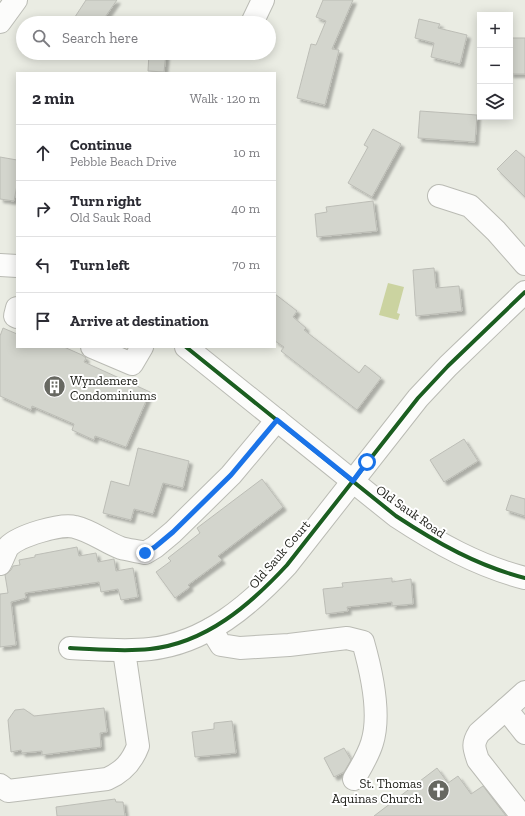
<!DOCTYPE html>
<meta charset="utf-8">
<style>
:root{--surface:#fff;--page:#f7f7f7;--text:#2b2b33;--muted:#7c7c81;--line:#e1e1e2}
body{margin:0;font-family:"Zilla Slab",serif;background:var(--page);color:var(--text)}
.controls{position:absolute;right:12px;top:12px;display:grid;overflow:hidden;border-radius:0px;box-shadow:0 2px 10px #0003}
.controls button{width:36px;height:36px;display:grid;place-items:center;padding:0;border:0;border-bottom:1px solid var(--line);background:var(--surface);color:var(--text);font:20px sans-serif}
.stop{position:absolute;width:12px;height:12px;margin:-9px;border:3px solid #1a73e8;border-radius:50%;background:#fff}
.stop.end{background:#1a73e8;border-color:#fff;box-shadow:0 1px 4px #0008}
.list{margin:0;padding:0;list-style:none}
h2{display:flex;justify-content:space-between;align-items:center;height:52px;margin:0;padding:0 16px;font-size:17px}
h2 small{font-size:13px;font-weight:400;color:var(--muted)}
.list li{display:grid;grid-template-columns:26px 1fr auto;gap:12px;align-items:center;box-sizing:border-box;height:56px;padding:0 16px;border-top:1px solid var(--line)}
.list b{display:block;font-size:15px;white-space:nowrap}
.list p{margin:0;font-size:13px;white-space:nowrap;color:var(--muted)}
.list em{font-size:13px;font-style:normal;color:var(--muted)}
.icon{flex:none;width:22px;height:22px;fill:none;stroke:currentColor;stroke-width:2;stroke-linecap:round;stroke-linejoin:round}
.map{position:relative;flex:none;width:525px;height:816px;overflow:hidden}
.search{position:absolute;background:var(--surface);box-shadow:0 2px 10px #0003;left:16px;top:16px;width:260px;height:44px;display:flex;align-items:center;gap:10px;box-sizing:border-box;padding:0 14px;border-radius:22px;color:var(--muted);font-size:15px}
.panel{position:absolute;background:var(--surface);box-shadow:0 2px 10px #0003;left:16px;top:72px;width:260px;height:276px;border-radius:0px}
.map>svg:first-child{display:block}
.water{fill:#cbd3a0}
.building{fill:#d3d5cd;stroke:#bcbdb6;filter:url(#shadow)}
.lines{fill:none;stroke-linecap:round;stroke-linejoin:round}
.minor-casing{stroke:#babbb4;stroke-width:24}
.minor{stroke:#fcfcfb;stroke-width:22}
.cycleway-casing{stroke:#fff;stroke-width:6}
.cycleway{stroke:#1b5e20;stroke-width:4}
.route{stroke:#1a73e8;stroke-width:5}
.labels{text-anchor:middle;stroke-width:4;stroke-linejoin:round;paint-order:stroke}
.poi-label{font-size:13px;fill:#20211b;stroke:#fff;text-anchor:start}
.street-label{font-size:13px;fill:#20211b;stroke:#fff}
</style>
<div class="map">
<svg width="525" height="816" viewBox="0 0 525 816">
<defs>
<filter id="shadow"><feDropShadow dx="3.5" dy="3.5" stdDeviation="1" flood-color="#0004"/></filter>
</defs>
<rect width="100%" height="100%" fill="#eaece3"/>
<path class="water" d="M388,283L404,287L397,313L400,314L398,320L379,315Z"/>
<g class="building">
<path d="M86,0H117L101,23H71Z"/>
<path d="M323,0H353L332,49L339,50L325,105L297,98L311,44L316,45L326,21L316,17Z"/>
<path d="M419,19L440,24L438,28L467,35L460,64L431,57L434,43L415,38Z"/>
<rect x="510" y="38" width="15" height="36"/>
<path d="M149,53H166L164,72L148,71Z"/>
<path d="M420,111L477,115L475,142L418,138Z"/>
<path d="M373,129L401,144L372,197L348,183L368,147L364,145Z"/>
<path d="M516,150L525,158V197L497,169Z"/>
<path d="M0,157L17,160V185L14,201L0,199Z"/>
<path d="M373,201L377,231L317,237L315,214L327,212L326,207Z"/>
<path d="M434,268L436,288L459,286L462,311L416,316L413,270Z"/>
<path d="M275,294L297,311L293,317L306,328L304,330L359,373L365,365L381,378L357,410L281,351L284,347L275,341Z"/>
<path d="M3,328L17,334V347H64L82,355L86,358L84,362L150,392L126,447L95,436L94,440L72,430L74,424L32,406L31,410L0,396V336Z"/>
<path d="M464,439L478,461L444,482L430,460Z"/>
<path d="M138,448L189,461L183,488L163,483L153,514L134,509L131,520L103,513L111,481L129,486Z"/>
<path d="M262,479L283,507L218,556L222,560L188,585L190,587L175,598L156,572L171,561L168,558L200,533L197,528Z"/>
<path d="M511,495L525,499V516L506,510Z"/>
<path d="M77,547L79,556L96,553L98,562L114,559L116,571L133,568L138,597L121,600L118,589L101,592L99,582L25,593L26,598L11,602L16,645L0,647V594L8,593L5,575L11,570L13,566L20,565L19,560L35,557V555Z"/>
<path d="M392,578V582L411,579L413,604L392,606V602L347,607L348,611L326,614L323,589L343,587L342,583Z"/>
<path d="M104,708L107,732L100,733L101,747L42,755V751L22,753L21,750L11,752L8,720L15,710L24,709L34,716Z"/>
<path d="M232,721L236,753L195,757L192,732L214,729V723Z"/>
<path d="M344,748L351,760L344,772L334,777L324,758Z"/>
<path d="M437,768L448,783L458,776L471,794L483,786L506,816H374Z"/>
<path d="M115,799L116,802H123L125,816H57L56,807Z"/>
</g>
<g class="lines">
<defs>
<g id="minor">
<path d="M0,22L16,0"/>
<path d="M252,23L263,0"/>
<path d="M439,196L470,206L496,231L525,264"/>
<path d="M0,265L17,266"/>
<path d="M17,308L15,316L17,317"/>
<path d="M92,347L132,364L142,347"/>
<path d="M186,347L396,516C437,543 478,566 525,578"/>
<path d="M0,564C3,559 5,552 8,547C18,536 61,523 75,527C92,531 105,542 121,548C128,550 137,551 145,553L155,547L173,532L231,475L277,420"/>
<path d="M211,629L221,645L240,648L289,645L347,638L363,642C371,670 381,715 372,743C368,756 361,767 354,779"/>
<path d="M70,648C96,649 123,652 150,649C206,643 250,605 287,565L418,398L448,366L525,292"/>
<path d="M506,709L525,733"/>
<path d="M0,785L8,791L107,779C123,772 132,762 138,746L124,651"/>
<path d="M522,816L478,760C474,748 472,744 479,733L525,692"/>
</g>
</defs>
<use href="#minor" class="minor-casing"/>
<use href="#minor" class="minor"/>
<defs>
<g id="cycleway">
<path d="M186,347L396,516C437,543 478,566 525,578"/>
<path d="M70,648C96,649 123,652 150,649C206,643 250,605 287,565L418,398L448,366L525,292"/>
</g>
</defs>
<use href="#cycleway" class="cycleway-casing"/>
<use href="#cycleway" class="cycleway"/>
</g>
<g class="lines">
<path class="route" d="M145,553L155,547L173,532L231,475L277,420L353,481L367,462"/>
</g>
<defs>
<symbol id="building-disc" viewBox="-11 -11 22 22"><circle r="9.5" fill="#676861" stroke="#fff"/><path d="M-4-6H4V6H1V3H-1V6H-4ZM-2.5-4.3h1.7v1.8h-1.7ZM.8-4.3h1.7v1.8H.8ZM-2.5-1h1.7V.8h-1.7ZM.8-1h1.7V.8H.8Z" fill="#fff"/></symbol>
<symbol id="church-disc" viewBox="-11 -11 22 22"><circle r="9.5" fill="#676861" stroke="#fff"/><path d="M-1.2-6h2.4v3.5h3.3v2.4h-3.3V6h-2.4V-.1h-3.3v-2.4h3.3Z" fill="#fff"/></symbol>
</defs>
<g fill-rule="evenodd">
<use href="#building-disc" x="42" y="374" width="25" height="25"/>
<use href="#church-disc" x="426" y="778" width="25" height="25"/>
</g>
<g class="labels">
<g class="poi-label">
<text x="70" y="385">Wyndemere<tspan x="70" dy="15">Condominiums</tspan></text>
<text x="422" y="788" text-anchor="end">St. Thomas<tspan x="422" dy="15">Aquinas Church</tspan></text>
</g>
<g class="street-label">
<text transform="translate(411 511) rotate(35)" y="5">Old Sauk Road</text>
<text transform="translate(279 554) rotate(-49)" y="5">Old Sauk Court</text>
</g>
</g>
</svg>
<div class="controls">
<button>+</button>
<button>−</button>
<button><svg class="icon" aria-label="layers" viewBox="0 0 24 24"><path d="M12 4l9 5-9 5-9-5zM3 14l9 5 9-5"/></svg></button>
</div>
<div class="stop" style="left:367px;top:462px"></div>
<div class="stop end" style="left:145px;top:553px"></div>
<div class="search"><svg class="icon" aria-label="search" viewBox="0 0 24 24"><circle cx="10" cy="10" r="6"/><path d="M15 15l6 6"/></svg>Search here</div>
<section class="panel">
<h2>2 min<small>Walk · 120 m</small></h2>
<ul class="list">
<li><svg class="icon" aria-label="ahead" viewBox="0 0 24 24"><path d="M12 20V5M6 11l6-6 6 6"/></svg><div><b>Continue</b><p>Pebble Beach Drive</p></div><em>10 m</em></li>
<li><svg class="icon" aria-label="right" viewBox="0 0 24 24"><path d="M7 20v-9h11M14 6l5 5-5 5"/></svg><div><b>Turn right</b><p>Old Sauk Road</p></div><em>40 m</em></li>
<li><svg class="icon" aria-label="left" viewBox="0 0 24 24"><path d="M17 20v-9H6M10 6l-5 5 5 5"/></svg><div><b>Turn left</b></div><em>70 m</em></li>
<li><svg class="icon" aria-label="arrive" viewBox="0 0 24 24"><path d="M6 21V4h12l-3 4 3 4H6"/></svg><div><b>Arrive at destination</b></div></li>
</ul>
</section>
</div>
